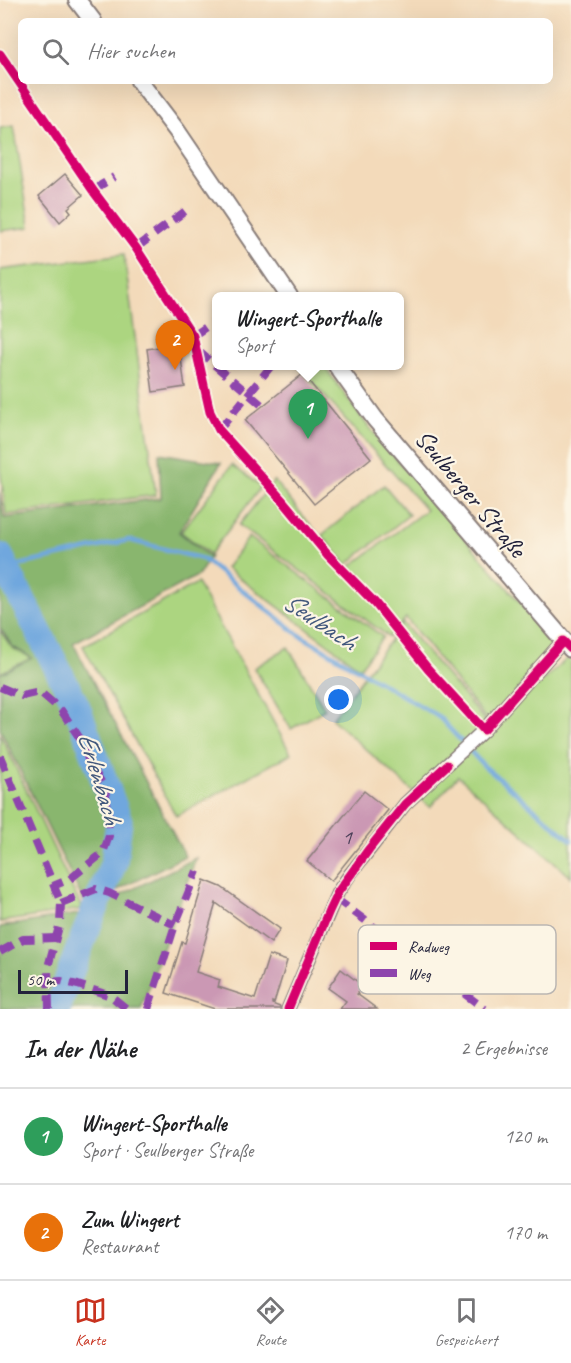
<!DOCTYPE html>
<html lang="de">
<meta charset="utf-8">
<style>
:root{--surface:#fff;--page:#f6f6f6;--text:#202124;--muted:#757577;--line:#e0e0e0;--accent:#c8321e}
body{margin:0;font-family:Caveat,sans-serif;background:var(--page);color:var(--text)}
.scale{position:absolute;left:18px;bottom:15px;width:110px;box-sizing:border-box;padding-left:6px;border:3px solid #22223b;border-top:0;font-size:16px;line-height:21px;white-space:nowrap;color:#22223b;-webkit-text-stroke:4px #fcf5e5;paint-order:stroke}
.you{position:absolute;left:339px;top:700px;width:21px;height:21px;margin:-15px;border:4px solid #fff;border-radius:50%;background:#1a73e8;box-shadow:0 0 0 9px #1a73e833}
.badge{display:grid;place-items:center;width:39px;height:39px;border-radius:50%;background:var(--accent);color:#fff;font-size:20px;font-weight:700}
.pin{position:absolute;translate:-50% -50px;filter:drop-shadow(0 2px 3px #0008)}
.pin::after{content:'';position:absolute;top:32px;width:21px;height:18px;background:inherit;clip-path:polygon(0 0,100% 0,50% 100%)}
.popup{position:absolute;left:212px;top:292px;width:192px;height:78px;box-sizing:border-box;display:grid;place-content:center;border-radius:9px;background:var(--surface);filter:drop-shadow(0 2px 4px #0005);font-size:20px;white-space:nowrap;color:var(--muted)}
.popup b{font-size:22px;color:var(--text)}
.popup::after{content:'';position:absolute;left:50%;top:100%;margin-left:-12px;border:12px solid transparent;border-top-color:var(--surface)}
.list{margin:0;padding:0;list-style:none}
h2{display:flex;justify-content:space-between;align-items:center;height:78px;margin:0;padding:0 24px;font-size:26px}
h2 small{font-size:20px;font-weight:400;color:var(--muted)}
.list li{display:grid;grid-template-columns:39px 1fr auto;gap:18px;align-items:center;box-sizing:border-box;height:96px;padding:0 24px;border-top:2px solid var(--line)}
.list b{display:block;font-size:22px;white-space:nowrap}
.list p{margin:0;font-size:20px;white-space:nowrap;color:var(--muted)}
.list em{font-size:20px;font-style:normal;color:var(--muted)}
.icon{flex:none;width:33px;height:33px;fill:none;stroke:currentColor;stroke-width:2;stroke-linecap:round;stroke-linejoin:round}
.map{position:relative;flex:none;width:571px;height:1009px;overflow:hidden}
.search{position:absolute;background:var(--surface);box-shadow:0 6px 24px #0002;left:18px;right:18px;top:18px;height:66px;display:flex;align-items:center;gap:15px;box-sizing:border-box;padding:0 21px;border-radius:9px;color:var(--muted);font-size:22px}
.sheet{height:270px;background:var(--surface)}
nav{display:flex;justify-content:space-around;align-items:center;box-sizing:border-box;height:84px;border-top:2px solid var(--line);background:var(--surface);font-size:16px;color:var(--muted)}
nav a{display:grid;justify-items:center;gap:3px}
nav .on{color:var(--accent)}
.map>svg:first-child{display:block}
.green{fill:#acd580;stroke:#677c5e;stroke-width:1.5}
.forest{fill:#89b66e;stroke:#566c54;stroke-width:1.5}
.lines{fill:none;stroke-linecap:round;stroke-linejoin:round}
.stream{stroke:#70a7de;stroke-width:4.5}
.river{stroke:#70a7de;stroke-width:27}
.building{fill:#cb98b4}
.minor-casing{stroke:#8a7e7a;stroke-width:15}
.tertiary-casing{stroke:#8a7e7a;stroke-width:20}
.minor{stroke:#fff;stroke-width:12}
.tertiary{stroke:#fff;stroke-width:16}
.quiet{stroke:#8e44ad;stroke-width:8;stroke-dasharray:15 8;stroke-linecap:butt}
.cycleway-casing{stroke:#fcf5e5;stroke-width:13}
.cycleway{stroke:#d6006c;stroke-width:9}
.labels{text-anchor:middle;stroke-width:4.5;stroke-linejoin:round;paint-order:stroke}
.number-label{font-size:22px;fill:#4c4059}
.street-label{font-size:26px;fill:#22223b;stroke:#fcf5e5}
.water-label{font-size:27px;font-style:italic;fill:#41577c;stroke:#fcf5e5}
.key{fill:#fcf5e5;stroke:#bbb6b2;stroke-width:1.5}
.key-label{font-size:16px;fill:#22223b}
</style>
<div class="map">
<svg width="571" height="1009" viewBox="0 0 571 1009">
<rect width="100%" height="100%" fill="#fcf5e5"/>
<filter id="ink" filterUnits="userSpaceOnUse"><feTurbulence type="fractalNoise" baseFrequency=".0167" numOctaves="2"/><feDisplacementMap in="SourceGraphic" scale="12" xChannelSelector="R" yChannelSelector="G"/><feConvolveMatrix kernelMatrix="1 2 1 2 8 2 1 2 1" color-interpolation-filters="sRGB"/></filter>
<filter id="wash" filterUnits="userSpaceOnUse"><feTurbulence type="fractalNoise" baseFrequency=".008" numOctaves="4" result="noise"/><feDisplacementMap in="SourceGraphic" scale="24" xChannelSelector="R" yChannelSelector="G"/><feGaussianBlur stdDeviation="1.35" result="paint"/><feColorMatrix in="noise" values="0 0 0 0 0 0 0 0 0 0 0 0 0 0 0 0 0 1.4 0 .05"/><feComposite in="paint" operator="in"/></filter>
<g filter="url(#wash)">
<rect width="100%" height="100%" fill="#f3daba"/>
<g class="green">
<path d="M14,126L30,227L0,231V128Z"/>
<path d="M124,254L156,495L6,515L0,468V270Z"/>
<path d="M298,366H324L368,426L556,644L490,724L406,618L389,637L239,525L274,481L347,569L426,510Z"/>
<path d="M232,465L261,487L210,554L181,532Z"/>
<path d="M384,485L409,515L346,565L322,535Z"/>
<path d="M249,537L383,637L360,668L226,568Z"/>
<path d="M197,583L291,754L176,816L83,646Z"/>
<path d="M403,623L490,727L568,658L571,661V877L458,776L430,807L332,719Z"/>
<path d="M0,631L12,648L32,658L0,673Z"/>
<path d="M288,647L325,709L291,729L254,668Z"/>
<path d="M0,734L82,909L0,922Z"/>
</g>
<g class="forest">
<path d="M159,453L221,463L179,532L210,557L199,575L73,643L185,856L86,906L0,729V674L32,658L13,647L0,628V492L4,518L161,498Z"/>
<path d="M196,858L141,1009H0V927L84,913Z"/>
</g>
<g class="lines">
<path class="stream" d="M6,568L129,540L203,559L298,634L439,717L483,765L571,840"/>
<path class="river" d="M0,556L77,707L119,821L114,862L82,941L57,1009"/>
</g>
<g id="blocks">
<g class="building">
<path d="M65,174L83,195L68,208L71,212L60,222L39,196Z"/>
<path d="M179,344L185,387L153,392L147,349Z"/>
<path d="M303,374L371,458L314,504L245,420Z"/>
<path d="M364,791L388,810L331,881L307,861Z"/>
<path d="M204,880L221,887L280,929L271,943L216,903L196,972L220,980L218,987L255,999L269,955L287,961L274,1003L272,1002V1004L280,1007V1009H215L166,993L182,942L185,943Z"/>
<path d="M341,969L363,986L357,994L377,1009H340L346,1001L328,988Z"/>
</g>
</g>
</g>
<g filter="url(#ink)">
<use href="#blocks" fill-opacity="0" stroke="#8a7e7a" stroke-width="1.5"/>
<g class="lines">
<defs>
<path id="minor" d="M288,1009L332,905L338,892L351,873L405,804L484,730L563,641"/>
<g id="tertiary">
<path d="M77,0L93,21"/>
<path d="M139,81L177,131L289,296"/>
<path d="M337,366L375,419L571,649"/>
</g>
</defs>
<use href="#minor" class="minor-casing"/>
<use href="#tertiary" class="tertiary-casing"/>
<use href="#minor" class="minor"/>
<use href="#tertiary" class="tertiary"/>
<g class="quiet">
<path d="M94,192L101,185L114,177"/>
<path d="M136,248L188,209"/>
<path d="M193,336L216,320"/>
<path d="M197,350L263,406"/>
<path d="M219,430L271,366"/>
<path d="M0,687L22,696L40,692L61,710L79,737L90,764L105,788L108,811L109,836L103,853L70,879L53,886"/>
<path d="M0,756L61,903L60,923L48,967L49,1009"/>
<path d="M335,898L485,1009"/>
<path d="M61,903L96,889L109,893L175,925"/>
<path d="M0,952L23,939L55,938"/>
<path d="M48,982L61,981L78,985L111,996L127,1009"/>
<path d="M148,1009L175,925L197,871"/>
</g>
<defs>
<g id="cycleway">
<path d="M0,54L94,192L136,248L193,336L210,412L219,430L283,501L327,554L375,603L428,669L484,730L563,641L571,649"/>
<path d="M288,1009L329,911L338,892L369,849L405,804L447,765"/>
</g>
</defs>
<use href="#cycleway" class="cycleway-casing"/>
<use href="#cycleway" class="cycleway"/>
</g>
</g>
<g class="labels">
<g class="number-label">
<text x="347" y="844">1</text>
</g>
<g class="street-label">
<text transform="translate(471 493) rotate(50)" y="9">Seulberger Straße</text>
</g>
<g class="water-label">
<text transform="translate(320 621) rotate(34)" y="9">Seulbach</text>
<text transform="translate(100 778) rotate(73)" y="9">Erlenbach</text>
</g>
</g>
<rect x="358" y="925" width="198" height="69" rx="9" class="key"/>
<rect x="370" y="942" width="27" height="8" fill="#d6006c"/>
<rect x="370" y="969" width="27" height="8" fill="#8e44ad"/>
<g class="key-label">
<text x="408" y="952">Radweg</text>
<text x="408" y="979">Weg</text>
</g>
</svg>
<div class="scale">50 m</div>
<div class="you"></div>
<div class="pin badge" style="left:308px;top:439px;background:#2e9e5b">1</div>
<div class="popup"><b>Wingert-Sporthalle</b>Sport</div>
<div class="pin badge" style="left:175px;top:370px;background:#e8710a">2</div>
<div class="search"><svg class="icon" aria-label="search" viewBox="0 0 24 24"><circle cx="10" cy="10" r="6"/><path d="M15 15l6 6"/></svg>Hier suchen</div>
</div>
<section class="sheet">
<h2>In der Nähe<small>2 Ergebnisse</small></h2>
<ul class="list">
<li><span class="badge" style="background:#2e9e5b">1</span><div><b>Wingert-Sporthalle</b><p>Sport · Seulberger Straße</p></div><em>120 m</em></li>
<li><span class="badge" style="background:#e8710a">2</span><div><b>Zum Wingert</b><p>Restaurant</p></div><em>170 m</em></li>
</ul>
</section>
<nav>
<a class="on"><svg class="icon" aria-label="map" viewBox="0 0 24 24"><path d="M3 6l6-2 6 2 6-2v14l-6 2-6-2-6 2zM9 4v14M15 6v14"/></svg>Karte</a>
<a><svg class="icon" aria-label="directions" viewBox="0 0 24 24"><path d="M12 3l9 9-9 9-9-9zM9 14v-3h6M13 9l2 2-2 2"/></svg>Route</a>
<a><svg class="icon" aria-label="saved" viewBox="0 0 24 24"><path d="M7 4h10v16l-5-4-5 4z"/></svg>Gespeichert</a>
</nav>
